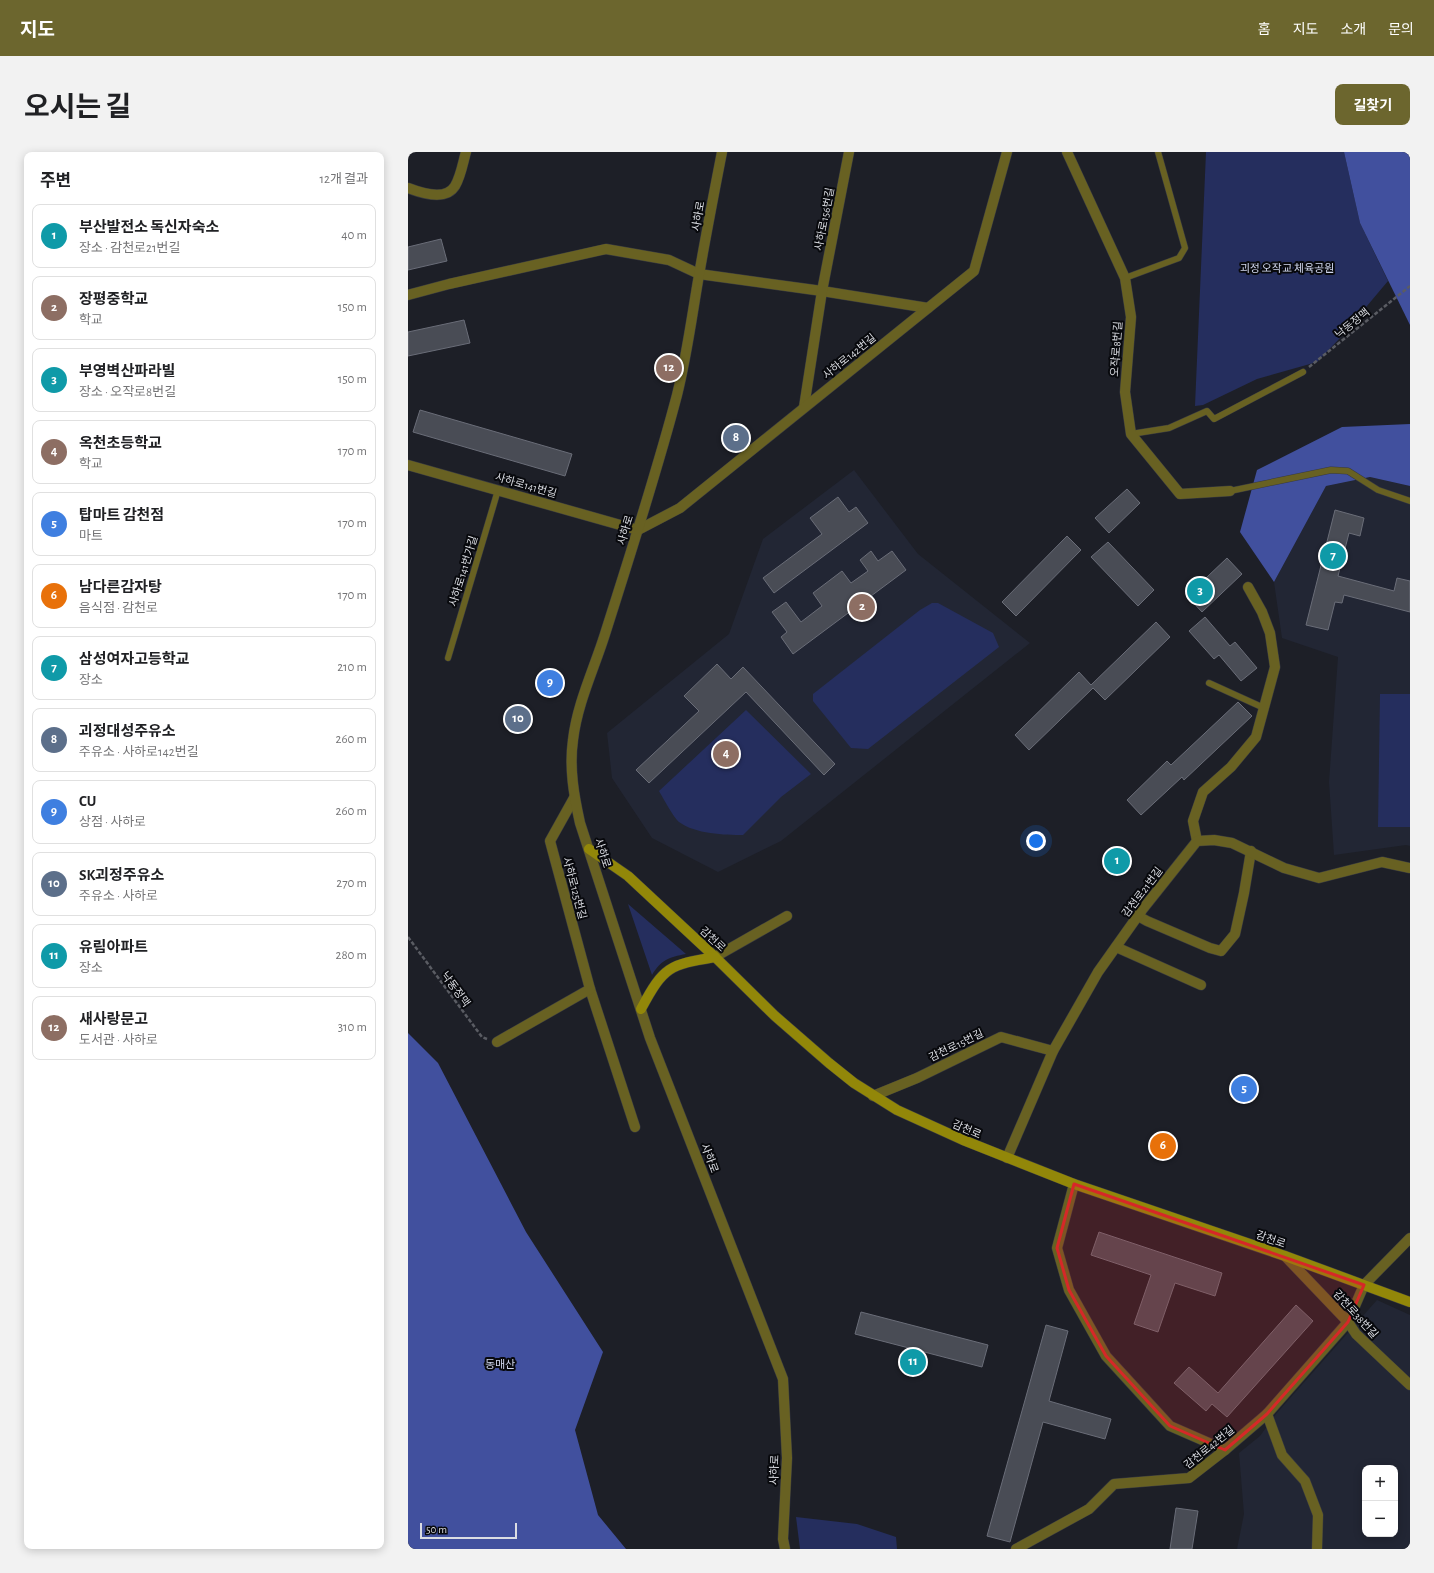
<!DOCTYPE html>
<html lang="ko">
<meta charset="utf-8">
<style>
:root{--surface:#fff;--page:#f2f2f2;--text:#202124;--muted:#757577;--line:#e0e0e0;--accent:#6c662e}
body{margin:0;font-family:"Alegreya Sans","Noto Sans KR",sans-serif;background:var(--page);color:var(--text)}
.controls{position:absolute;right:12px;bottom:12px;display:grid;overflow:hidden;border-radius:8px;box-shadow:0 2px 10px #0003}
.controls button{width:36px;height:36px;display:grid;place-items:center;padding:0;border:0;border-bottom:1px solid var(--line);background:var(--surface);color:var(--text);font:20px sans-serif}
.scale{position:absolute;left:12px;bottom:10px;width:97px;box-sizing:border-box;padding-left:4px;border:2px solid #dbdde3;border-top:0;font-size:11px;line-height:14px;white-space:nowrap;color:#dbdde3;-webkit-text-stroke:3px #08090d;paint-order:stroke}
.you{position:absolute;left:628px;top:689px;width:14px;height:14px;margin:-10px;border:3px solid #fff;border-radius:50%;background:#1a73e8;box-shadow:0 0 0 6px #1a73e833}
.badge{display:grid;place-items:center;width:26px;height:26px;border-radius:50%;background:var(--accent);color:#fff;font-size:13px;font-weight:700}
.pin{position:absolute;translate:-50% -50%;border:2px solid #fff;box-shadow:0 1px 4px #0006}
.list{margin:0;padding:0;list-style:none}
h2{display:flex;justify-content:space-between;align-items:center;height:52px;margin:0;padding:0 16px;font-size:17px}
h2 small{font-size:13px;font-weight:400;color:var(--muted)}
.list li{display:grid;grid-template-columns:26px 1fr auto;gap:12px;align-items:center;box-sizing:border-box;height:64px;margin:0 8px 8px;padding:0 8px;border:1px solid var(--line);border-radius:8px}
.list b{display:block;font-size:15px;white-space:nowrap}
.list p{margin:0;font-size:13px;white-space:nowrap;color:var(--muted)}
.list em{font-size:13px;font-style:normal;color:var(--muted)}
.map{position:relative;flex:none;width:1002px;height:1397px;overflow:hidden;border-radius:8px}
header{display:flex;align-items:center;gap:24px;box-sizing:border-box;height:56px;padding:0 20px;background:var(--accent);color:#fff}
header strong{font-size:19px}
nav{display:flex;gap:22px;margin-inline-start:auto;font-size:14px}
.intro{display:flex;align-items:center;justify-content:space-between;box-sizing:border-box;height:96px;padding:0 24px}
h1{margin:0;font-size:28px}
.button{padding:10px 18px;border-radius:8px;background:var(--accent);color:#fff;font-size:14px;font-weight:700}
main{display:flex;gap:24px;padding:0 24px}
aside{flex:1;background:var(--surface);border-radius:8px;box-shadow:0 2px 10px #0003}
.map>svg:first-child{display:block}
.built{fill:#222634;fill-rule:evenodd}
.green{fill:#252e5e}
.forest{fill:#41509e}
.building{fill:#494c55;stroke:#6a6d78}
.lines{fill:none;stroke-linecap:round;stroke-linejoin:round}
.service-casing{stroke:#383a41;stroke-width:7}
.minor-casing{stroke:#383a41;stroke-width:11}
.tertiary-casing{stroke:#383a41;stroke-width:11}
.secondary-casing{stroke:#383a41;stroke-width:11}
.path{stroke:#5a5c63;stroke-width:2.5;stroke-dasharray:4 2;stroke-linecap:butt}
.service{stroke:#686122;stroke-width:6}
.minor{stroke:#686122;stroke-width:10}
.tertiary{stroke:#686122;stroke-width:10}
.secondary{stroke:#928709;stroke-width:10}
.marked{fill:#d62828;fill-opacity:0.2;stroke:#d62828;stroke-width:3;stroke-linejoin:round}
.labels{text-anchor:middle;stroke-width:4;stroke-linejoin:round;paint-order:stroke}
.street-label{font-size:11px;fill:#dbdde3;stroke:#08090d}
.park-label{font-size:11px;fill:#d2d8ef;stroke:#08090d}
</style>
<header>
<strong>지도</strong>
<nav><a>홈</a><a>지도</a><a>소개</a><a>문의</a></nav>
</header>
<div class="intro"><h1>오시는 길</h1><a class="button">길찾기</a></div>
<main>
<aside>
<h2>주변<small>12개 결과</small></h2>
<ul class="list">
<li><span class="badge" style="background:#0f9aa8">1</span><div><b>부산발전소 독신자숙소</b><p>장소 · 감천로21번길</p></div><em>40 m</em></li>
<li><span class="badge" style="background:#8d6e63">2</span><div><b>장평중학교</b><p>학교</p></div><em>150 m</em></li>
<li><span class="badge" style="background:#0f9aa8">3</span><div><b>부영벽산파라빌</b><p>장소 · 오작로8번길</p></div><em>150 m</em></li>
<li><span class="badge" style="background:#8d6e63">4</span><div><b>옥천초등학교</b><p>학교</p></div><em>170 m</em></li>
<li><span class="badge" style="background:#3f7fe0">5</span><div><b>탑마트 감천점</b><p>마트</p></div><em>170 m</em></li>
<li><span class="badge" style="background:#e8710a">6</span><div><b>남다른감자탕</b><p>음식점 · 감천로</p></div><em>170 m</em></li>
<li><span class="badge" style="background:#0f9aa8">7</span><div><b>삼성여자고등학교</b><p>장소</p></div><em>210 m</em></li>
<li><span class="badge" style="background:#5c6f8a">8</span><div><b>괴정대성주유소</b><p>주유소 · 사하로142번길</p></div><em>260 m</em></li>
<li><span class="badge" style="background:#3f7fe0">9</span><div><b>CU</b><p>상점 · 사하로</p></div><em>260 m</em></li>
<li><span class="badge" style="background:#5c6f8a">10</span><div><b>SK괴정주유소</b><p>주유소 · 사하로</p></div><em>270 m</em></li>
<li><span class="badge" style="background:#0f9aa8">11</span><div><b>유림아파트</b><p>장소</p></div><em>280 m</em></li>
<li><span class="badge" style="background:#8d6e63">12</span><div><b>새사랑문고</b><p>도서관 · 사하로</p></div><em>310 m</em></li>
</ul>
</aside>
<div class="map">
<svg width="1002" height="1397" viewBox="0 0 1002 1397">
<rect width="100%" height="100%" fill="#1d1f27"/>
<g class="built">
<path d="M446,318L510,402L622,491L373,689L310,720L244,686L204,626L199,581L321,482L355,387Z"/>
<path d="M962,325L1002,334V694L998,693L926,703L921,630L930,505L874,486L866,430L918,334Z"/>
<path d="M969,1148L1002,1163V1397H829L836,1362L831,1301L852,1284L868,1262ZM957,1316H987V1382H957Z"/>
</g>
<g class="green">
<path d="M798,0H936L952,71L980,129L932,186L909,210L849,227L795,253L787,254Z"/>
<path d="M524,451H530L585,481L591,495L460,597L443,596L405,549V542L512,458Z"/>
<path d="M972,542H1002V675H970Z"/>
<path d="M338,558L403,622L373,645L335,683C317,683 287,682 271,670C266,666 255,646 251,639Z"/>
<path d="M220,752L278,802C261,805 253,808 244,823Z"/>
<path d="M388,1365L449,1372L488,1385L489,1397H392Z"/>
</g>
<g class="forest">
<path d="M936,0H1002V173L952,71Z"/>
<path d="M1002,272V334L962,325L918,334L866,430L832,380L849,318L934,275Z"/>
<path d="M0,881L30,911L118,1080L195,1200L167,1278L190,1363L218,1397H0Z"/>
</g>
<g class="building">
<path d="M33,87L39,109L0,118V95Z"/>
<path d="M56,168L62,191L0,204V180Z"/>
<path d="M12,258L164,302L157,324L5,280Z"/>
<path d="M719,337L732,351L701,381L687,366Z"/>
<path d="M430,345L441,360L448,355L460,371L366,441L355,426L414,382L402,366Z"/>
<path d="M927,358L956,366L952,384L941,381L930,424L986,439L989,426L1002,429V460L936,443L934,451L927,450L920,478L898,473Z"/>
<path d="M659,384L673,398L608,464L594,450Z"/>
<path d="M700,390L746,438L730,454L683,405Z"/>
<path d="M463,399L470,409L484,399L498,418L385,502L373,485L379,480L364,460L378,450L393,470L414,454L405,441L434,419L443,431L460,419L452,408Z"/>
<path d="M819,406L834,422L794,460L779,444Z"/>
<path d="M797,465L822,494L827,490L849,516L833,529L811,503L806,507L781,479Z"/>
<path d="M748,470L762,485L697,548L685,536L621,598L607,583L671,520L683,533Z"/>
<path d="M309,512L323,527L335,515L427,612L416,623L338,540L241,631L228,618L291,559L276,544Z"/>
<path d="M830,550L844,564L776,628L774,625L733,663L719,648L759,609L763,613Z"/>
<path d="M691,1080L814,1121L807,1144L767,1131L750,1180L726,1172L743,1123L683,1103Z"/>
<path d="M888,1153L905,1169L819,1265L804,1252L798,1259L766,1231L781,1215L810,1241Z"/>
<path d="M453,1160L580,1193L574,1215L447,1182Z"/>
<path d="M638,1173L660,1179L641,1249L703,1267L697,1287L635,1270L602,1390L579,1384Z"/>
<path d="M768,1356L790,1359L784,1397H762Z"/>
</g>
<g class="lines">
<defs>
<g id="service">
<path d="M717,126L771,106L777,96L750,0"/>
<path d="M723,282L761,276L799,259L806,267L895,220"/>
<path d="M822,339L923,318L940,319L970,338L1002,349"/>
<path d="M40,506L90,338"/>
<path d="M801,531L856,556"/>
</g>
<g id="minor">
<path d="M659,0L717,126L723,165L717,240L723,282L772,342L822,339"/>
<path d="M0,36C13,41 38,49 47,34C53,24 55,10 58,0"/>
<path d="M0,143L41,132L198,97L261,108L291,122L414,139L520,156"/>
<path d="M396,255L414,139L441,0"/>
<path d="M0,313L230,378L272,356L566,119L599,0"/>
<path d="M789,689L785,669L795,640L823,615L848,585L867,515L862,481L854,460L840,435"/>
<path d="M730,764L739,769L802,796L813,799L827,782L836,741L843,699"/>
<path d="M708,795L793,833"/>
<path d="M307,805L379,764"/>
<path d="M182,837L227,975"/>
<path d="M89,890L182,837L142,689L166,646"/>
<path d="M465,944L509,926L593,885L645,899"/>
<path d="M599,1006L645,899L690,820L734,758L789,689L806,688L824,691L876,716L911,726L974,710L1002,716"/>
<path d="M666,1032L649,1096L661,1138L698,1204L762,1274L817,1298"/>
<path d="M877,1104L940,1170L948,1182L1002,1233"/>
<path d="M859,1262L874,1303L897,1329L910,1363L909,1397"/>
<path d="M608,1397L681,1357L706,1332L781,1326L817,1298L859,1262L940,1170L956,1133L1002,1086"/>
</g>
<path id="tertiary" d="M314,0C306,41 298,82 291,123C284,163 279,203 269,243C248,323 222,403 197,482C186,517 169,552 165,588C161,616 166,644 172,671L242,886L375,1227L379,1306L375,1387L377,1397"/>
<g id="secondary">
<path d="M181,697L220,724L307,805L367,864L421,911L446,931L489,958L555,988L666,1032L877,1104L1002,1150"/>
<path d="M233,857C256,814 261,813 307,805"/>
</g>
</defs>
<use href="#service" class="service-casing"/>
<use href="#minor" class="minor-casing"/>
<use href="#tertiary" class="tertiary-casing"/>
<use href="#secondary" class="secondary-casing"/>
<g class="path">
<path d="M901,215L1002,134"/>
<path d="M0,785L74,885L79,887"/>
</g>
<use href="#service" class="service"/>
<use href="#minor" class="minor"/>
<use href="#tertiary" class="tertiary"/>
<use href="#secondary" class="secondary"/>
</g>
<path class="marked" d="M666,1032L956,1133L940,1170L859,1262L817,1298L762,1274L698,1204L661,1138L649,1096Z"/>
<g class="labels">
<g class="street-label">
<text transform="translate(290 64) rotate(-80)" y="4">사하로</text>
<text transform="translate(416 67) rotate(-79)" y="4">사하로156번길</text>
<text transform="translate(944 171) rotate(-39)" y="4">낙동정맥</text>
<text transform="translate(708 197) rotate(-86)" y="4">오작로8번길</text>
<text transform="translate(441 204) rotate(-39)" y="4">사하로142번길</text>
<text transform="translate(118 333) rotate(16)" y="4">사하로141번길</text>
<text transform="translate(217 378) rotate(-73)" y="4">사하로</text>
<text transform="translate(55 419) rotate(-73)" y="4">사하로141번가길</text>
<text transform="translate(195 701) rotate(72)" y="4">사하로</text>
<text transform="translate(167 736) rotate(75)" y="4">사하로125번길</text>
<text transform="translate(734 740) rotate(-53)" y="4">감천로21번길</text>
<text transform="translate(305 787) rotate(43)" y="4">감천로</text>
<text transform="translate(48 837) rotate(54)" y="4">낙동정맥</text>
<text transform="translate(548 893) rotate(-26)" y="4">감천로15번길</text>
<text transform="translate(559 977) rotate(23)" y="4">감천로</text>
<text transform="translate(302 1006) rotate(69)" y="4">사하로</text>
<text transform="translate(863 1087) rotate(19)" y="4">감천로</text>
<text transform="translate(948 1162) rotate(48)" y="4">감천로38번길</text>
<text transform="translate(801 1295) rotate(-39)" y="4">감천로42번길</text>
<text transform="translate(366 1318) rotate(-88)" y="4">사하로</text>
</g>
<g class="park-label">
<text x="879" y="120">괴정 오작교 체육공원</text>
<text x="92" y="1216">동매산</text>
</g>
</g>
</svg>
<div class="controls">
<button>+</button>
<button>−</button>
</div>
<div class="scale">50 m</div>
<div class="you"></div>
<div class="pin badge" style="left:709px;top:709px;background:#0f9aa8">1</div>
<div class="pin badge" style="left:454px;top:455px;background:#8d6e63">2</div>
<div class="pin badge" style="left:792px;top:439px;background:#0f9aa8">3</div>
<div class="pin badge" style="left:318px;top:602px;background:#8d6e63">4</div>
<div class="pin badge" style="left:836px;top:937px;background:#3f7fe0">5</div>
<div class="pin badge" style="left:755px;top:994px;background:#e8710a">6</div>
<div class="pin badge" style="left:925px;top:404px;background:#0f9aa8">7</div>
<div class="pin badge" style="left:328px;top:286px;background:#5c6f8a">8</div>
<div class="pin badge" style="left:142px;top:531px;background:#3f7fe0">9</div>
<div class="pin badge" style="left:110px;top:567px;background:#5c6f8a">10</div>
<div class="pin badge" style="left:505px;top:1210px;background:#0f9aa8">11</div>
<div class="pin badge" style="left:261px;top:216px;background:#8d6e63">12</div>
</div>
</main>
